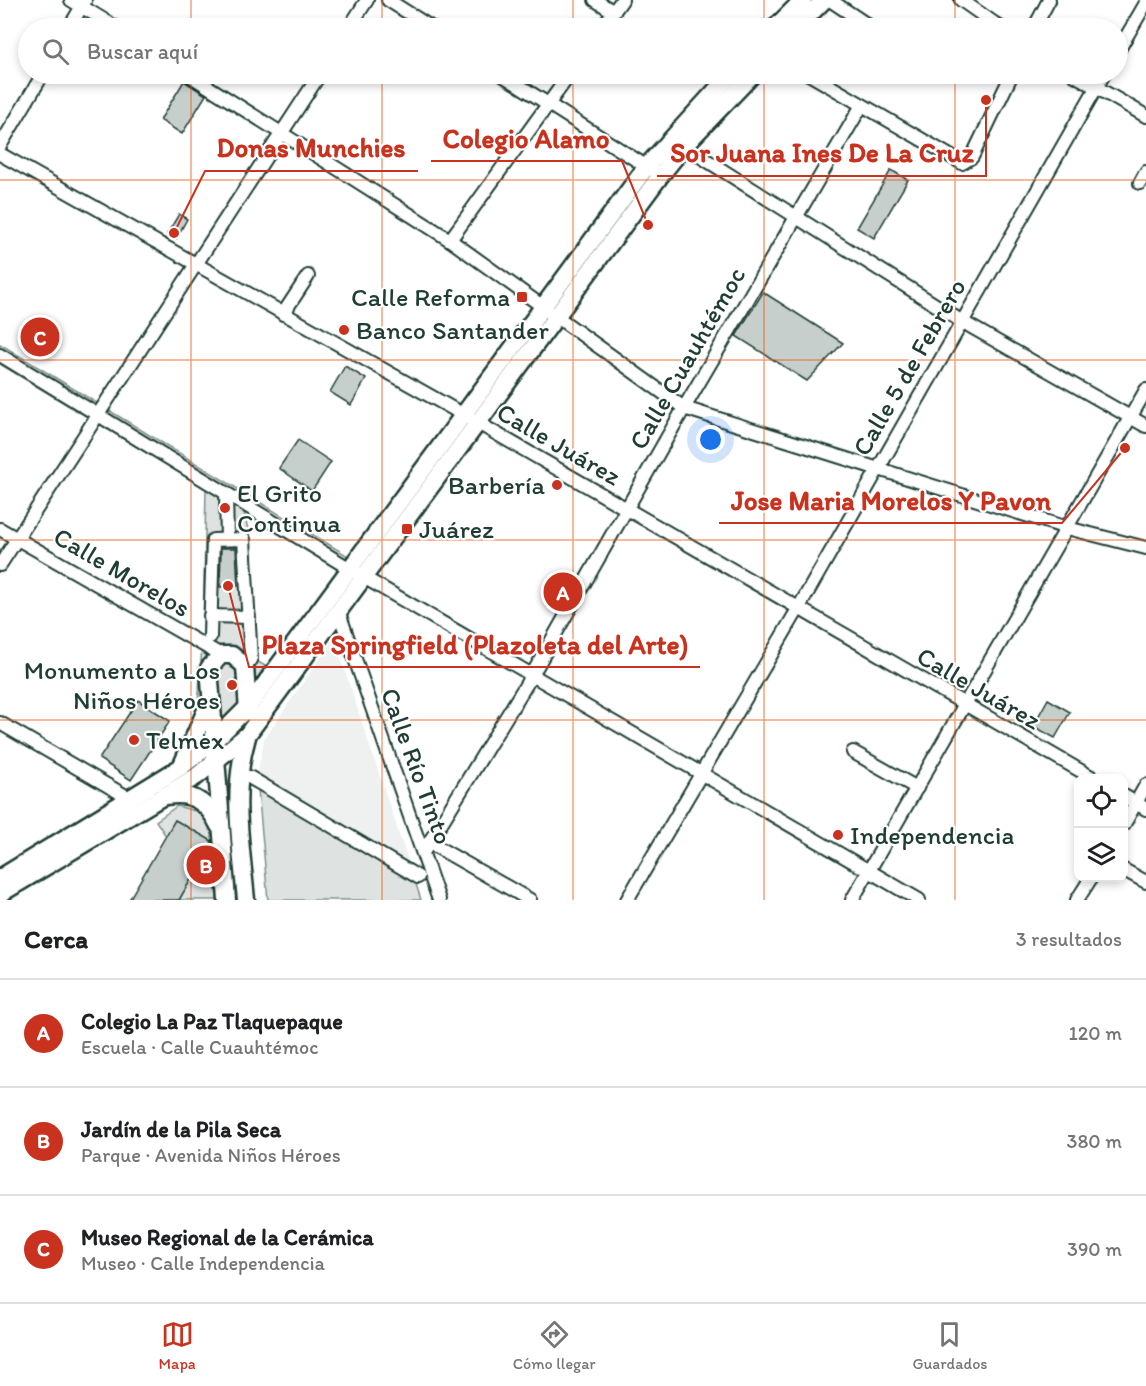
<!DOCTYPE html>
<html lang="es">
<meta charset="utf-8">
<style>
:root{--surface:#fff;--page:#f2f2f2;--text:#202124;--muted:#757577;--line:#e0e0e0;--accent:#c8321e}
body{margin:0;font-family:Itim,sans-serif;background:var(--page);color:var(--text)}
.controls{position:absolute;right:18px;bottom:18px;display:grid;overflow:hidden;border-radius:12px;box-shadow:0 3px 9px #0003}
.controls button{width:54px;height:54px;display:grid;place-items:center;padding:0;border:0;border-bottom:2px solid var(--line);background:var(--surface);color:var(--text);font:30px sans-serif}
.you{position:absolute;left:711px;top:440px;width:21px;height:21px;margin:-15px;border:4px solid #fff;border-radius:50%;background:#1a73e8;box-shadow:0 0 0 9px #1a73e833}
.badge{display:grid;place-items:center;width:39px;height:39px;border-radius:50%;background:var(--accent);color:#fff;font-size:20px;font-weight:700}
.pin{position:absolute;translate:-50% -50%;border:3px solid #fff;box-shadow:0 2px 6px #0006}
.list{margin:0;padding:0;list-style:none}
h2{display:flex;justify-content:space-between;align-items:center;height:78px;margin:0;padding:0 24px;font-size:26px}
h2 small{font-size:20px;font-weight:400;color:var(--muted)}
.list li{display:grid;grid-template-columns:39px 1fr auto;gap:18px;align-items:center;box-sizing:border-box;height:108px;padding:0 24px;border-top:2px solid var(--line)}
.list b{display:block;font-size:22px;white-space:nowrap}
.list p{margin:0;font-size:20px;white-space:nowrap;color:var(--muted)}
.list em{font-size:20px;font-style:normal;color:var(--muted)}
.icon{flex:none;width:33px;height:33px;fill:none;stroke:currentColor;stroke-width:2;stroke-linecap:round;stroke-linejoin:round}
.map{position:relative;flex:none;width:1146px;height:900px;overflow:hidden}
.search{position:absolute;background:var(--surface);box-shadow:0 3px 9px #0003;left:18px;right:18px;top:18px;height:66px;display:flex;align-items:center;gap:15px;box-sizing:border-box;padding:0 21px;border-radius:33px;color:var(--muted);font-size:22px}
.sheet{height:402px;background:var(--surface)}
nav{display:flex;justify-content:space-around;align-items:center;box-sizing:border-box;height:84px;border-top:2px solid var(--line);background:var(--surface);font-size:16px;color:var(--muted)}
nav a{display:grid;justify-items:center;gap:3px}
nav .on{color:var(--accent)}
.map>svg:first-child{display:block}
.built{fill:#eef1f0}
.green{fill:#dee3e2;stroke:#7e908b;stroke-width:1.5}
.building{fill:#c7cfcc;stroke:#1f3d34;stroke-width:1.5}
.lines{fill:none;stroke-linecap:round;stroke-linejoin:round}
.minor-casing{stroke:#1f3d34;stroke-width:16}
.major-casing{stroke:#1f3d34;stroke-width:21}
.minor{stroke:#fff;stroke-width:12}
.major{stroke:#fff;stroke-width:16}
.grid{fill:none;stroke:#e8590c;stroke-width:1.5;stroke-opacity:0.55}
.poi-dot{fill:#c8321e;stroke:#fff;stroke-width:2}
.labels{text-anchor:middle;stroke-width:4.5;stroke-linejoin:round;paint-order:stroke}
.poi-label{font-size:26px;fill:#1f3d34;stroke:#fff;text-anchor:start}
.street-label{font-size:26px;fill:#1f3d34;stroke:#fff}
.leader{fill:none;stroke:#c8321e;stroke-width:2}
.callout-dot{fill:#c8321e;stroke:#fff;stroke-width:2}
.callout-label{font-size:27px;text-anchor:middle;font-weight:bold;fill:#c8321e;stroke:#fff;stroke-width:4.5;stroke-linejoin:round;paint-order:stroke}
</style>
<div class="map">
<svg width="1146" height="900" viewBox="0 0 1146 900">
<rect width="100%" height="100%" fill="#fff"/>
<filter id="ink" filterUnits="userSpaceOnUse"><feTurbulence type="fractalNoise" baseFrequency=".0167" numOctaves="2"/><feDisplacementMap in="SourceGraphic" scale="12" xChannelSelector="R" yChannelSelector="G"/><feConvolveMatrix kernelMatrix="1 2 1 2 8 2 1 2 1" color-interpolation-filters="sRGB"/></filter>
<g filter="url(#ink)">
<path class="built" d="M334,638L411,870L257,776L264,739Z"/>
<g class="green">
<path d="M0,344L348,556L338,570L244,513L251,541L255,660L265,666L237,709L224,719L209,717L198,706L203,630L206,489L0,364Z"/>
<path d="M258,789L415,881L421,900H268Z"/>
<path d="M177,806L202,813L212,828L217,900H179L212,841L175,820L166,836L156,821Z"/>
</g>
<g class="building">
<path d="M184,81L206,95L182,134L160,120Z"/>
<path d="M891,170L908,180L874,238L857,228Z"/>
<path d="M179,214L187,219L176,239L167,234Z"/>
<path d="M763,292L843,343L807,381L736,336Z"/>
<path d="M345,366L366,379L351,405L330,392Z"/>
<path d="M298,440L331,462L312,491L279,468Z"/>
<path d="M221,548H236L238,586L220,587Z"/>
<path d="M1048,699L1070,712L1055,738L1033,726Z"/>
<path d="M138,700L170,721L131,780L99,759Z"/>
<path d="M175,820L212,841L193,876L179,900H129Z"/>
</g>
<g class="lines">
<defs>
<g id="minor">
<path d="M71,0L117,28"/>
<path d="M388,0L432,28"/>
<path d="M595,0L614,12"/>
<path d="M830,0L872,28"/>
<path d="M961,0L1001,28"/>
<path d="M69,28L85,1"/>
<path d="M349,28L367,0"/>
<path d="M602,28L622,0"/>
<path d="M1034,28L1049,0"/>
<path d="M1118,51L1146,3"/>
<path d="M188,74L450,240L684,408L1067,528L1146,548"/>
<path d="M501,74L652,170"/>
<path d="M809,74L962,163L972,157L1012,74"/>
<path d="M1073,74L1146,116"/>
<path d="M0,146L43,74"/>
<path d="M684,146L961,321L1146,426"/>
<path d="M0,154L464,415L1093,778"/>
<path d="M1140,183L1146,172"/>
<path d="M450,240L570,74"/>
<path d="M283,314L308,276"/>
<path d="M0,355L365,578L919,900"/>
<path d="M226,494L227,539"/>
<path d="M0,529L221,655"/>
<path d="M0,565L320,74"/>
<path d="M339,613L439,900"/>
<path d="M210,616L249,617"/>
<path d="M210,637L213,540L244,539L251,660"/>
<path d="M0,723L129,798"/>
<path d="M853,752L917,788"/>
<path d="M249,777L418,877"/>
<path d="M1124,796L1146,809"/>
<path d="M1124,824L1146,785"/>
<path d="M430,843L530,900"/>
<path d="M424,851L532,675L684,408L862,105"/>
<path d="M1124,870L1146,882"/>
<path d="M627,900L798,609L1104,74"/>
<path d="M852,900L1146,390"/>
<path d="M1077,900L1091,878"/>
</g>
<g id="major">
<path d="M775,28L803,0"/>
<path d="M796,28L824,0"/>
<path d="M182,765L210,701"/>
<path d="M167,796C193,791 209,804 219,826"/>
<path d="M0,878L181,767L215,740L248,707L647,166L731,74"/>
<path d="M0,894L197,776L247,735L660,176L684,146L753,74"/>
<path d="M227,900L209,668L221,655H232L245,666L248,712"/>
<path d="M246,900C241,845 231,791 247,737"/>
</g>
</defs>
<use href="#minor" class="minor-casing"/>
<use href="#major" class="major-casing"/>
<use href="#minor" class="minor"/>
<use href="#major" class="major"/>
</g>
</g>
<path class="grid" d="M191,0V28M382,0V28M573,0V28M764,0V28M955,0V28M191,74V900M382,74V900M573,74V900M764,74V900M955,74V900M0,180H1146M0,360H1146M0,540H1146M0,720H1146"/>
<g class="poi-dot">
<rect x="516" y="291" width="12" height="12" rx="3"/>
<circle cx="344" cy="330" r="6"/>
<circle cx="557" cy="485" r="6"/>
<circle cx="225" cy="508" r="6"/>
<rect x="401" y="523" width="12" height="12" rx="3"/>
<circle cx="232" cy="685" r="6"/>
<circle cx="134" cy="740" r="6"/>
<circle cx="838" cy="835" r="6"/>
</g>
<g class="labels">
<g class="poi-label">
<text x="510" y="306" text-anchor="end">Calle Reforma</text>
<text x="356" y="339">Banco Santander</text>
<text x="545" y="494" text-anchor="end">Barbería</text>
<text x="237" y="502">El Grito<tspan x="237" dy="30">Continua</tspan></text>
<text x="419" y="538">Juárez</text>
<text x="220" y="679" text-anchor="end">Monumento a Los<tspan x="220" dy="30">Niños Héroes</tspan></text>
<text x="146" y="749">Telmex</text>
<text x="850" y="844">Independencia</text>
</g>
<g class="street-label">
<text transform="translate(687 358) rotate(-60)" y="9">Calle Cuauhtémoc</text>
<text transform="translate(909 367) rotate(-60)" y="9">Calle 5 de Febrero</text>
<text transform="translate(559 444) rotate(30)" y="9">Calle Juárez</text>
<text transform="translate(122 572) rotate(30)" y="9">Calle Morelos</text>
<text transform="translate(979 688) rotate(30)" y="9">Calle Juárez</text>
<text transform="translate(417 766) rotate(70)" y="9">Calle Río Tinto</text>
</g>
</g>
<path class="leader" d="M648 225L622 161H431M174 233L205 171H418M986 100L986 176H657M1125 448L1062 523H719M228 586L249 667H700"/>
<g class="callout-dot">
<circle cx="648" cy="225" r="6"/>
<circle cx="174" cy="233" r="6"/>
<circle cx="986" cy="100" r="6"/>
<circle cx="1125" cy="448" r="6"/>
<circle cx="228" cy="586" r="6"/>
</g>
<g class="callout-label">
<text x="526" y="148">Colegio Alamo</text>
<text x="311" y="157">Donas Munchies</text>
<text x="822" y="162">Sor Juana Ines De La Cruz</text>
<text x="891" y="510">Jose Maria Morelos Y Pavon</text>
<text x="475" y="654">Plaza Springfield (Plazoleta del Arte)</text>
</g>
</svg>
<div class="controls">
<button><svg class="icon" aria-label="locate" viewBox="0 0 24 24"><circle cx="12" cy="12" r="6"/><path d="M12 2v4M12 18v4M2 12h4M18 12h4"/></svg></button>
<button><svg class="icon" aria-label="layers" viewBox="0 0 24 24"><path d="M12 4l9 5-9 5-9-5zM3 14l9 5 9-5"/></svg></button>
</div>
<div class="you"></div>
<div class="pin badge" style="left:563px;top:592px">A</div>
<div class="pin badge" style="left:206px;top:865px">B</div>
<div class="pin badge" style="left:40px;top:337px">C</div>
<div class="search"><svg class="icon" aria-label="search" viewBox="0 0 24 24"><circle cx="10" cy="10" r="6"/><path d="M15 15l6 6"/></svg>Buscar aquí</div>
</div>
<section class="sheet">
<h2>Cerca<small>3 resultados</small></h2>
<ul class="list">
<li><span class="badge">A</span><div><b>Colegio La Paz Tlaquepaque</b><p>Escuela · Calle Cuauhtémoc</p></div><em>120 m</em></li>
<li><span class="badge">B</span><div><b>Jardín de la Pila Seca</b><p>Parque · Avenida Niños Héroes</p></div><em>380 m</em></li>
<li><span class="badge">C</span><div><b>Museo Regional de la Cerámica</b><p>Museo · Calle Independencia</p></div><em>390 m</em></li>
</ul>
</section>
<nav>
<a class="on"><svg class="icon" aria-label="map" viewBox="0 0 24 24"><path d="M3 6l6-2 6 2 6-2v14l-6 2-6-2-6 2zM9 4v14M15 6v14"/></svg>Mapa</a>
<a><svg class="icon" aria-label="directions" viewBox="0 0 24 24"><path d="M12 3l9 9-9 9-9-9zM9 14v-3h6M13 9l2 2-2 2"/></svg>Cómo llegar</a>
<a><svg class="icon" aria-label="saved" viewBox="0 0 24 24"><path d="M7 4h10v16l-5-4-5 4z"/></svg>Guardados</a>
</nav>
